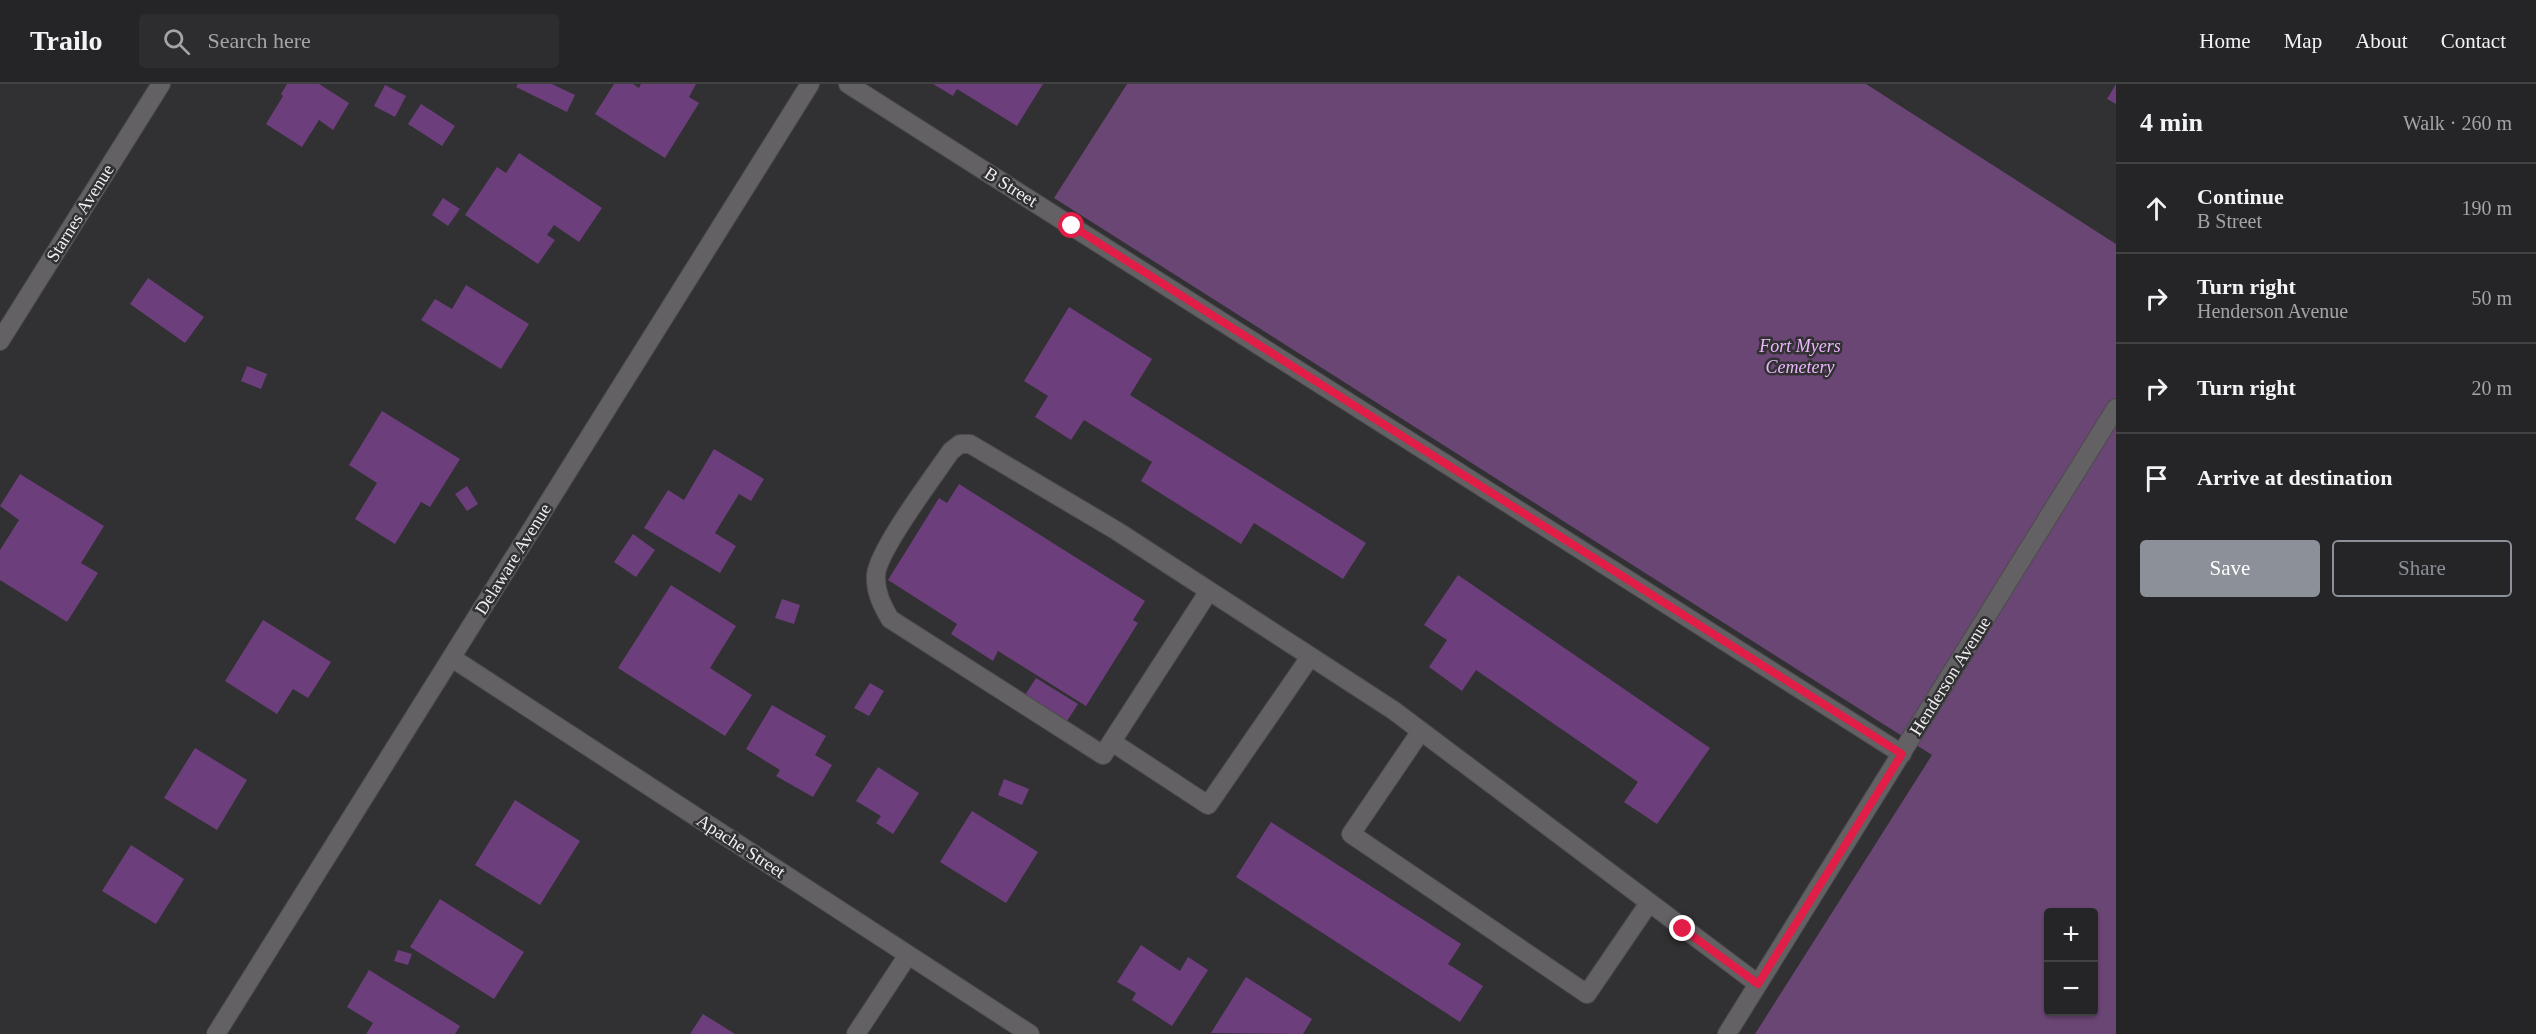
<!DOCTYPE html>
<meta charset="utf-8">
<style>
:root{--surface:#252426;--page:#2d2c2e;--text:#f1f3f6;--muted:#a3a4a7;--line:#424143;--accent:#8c9099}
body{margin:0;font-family:Georgia,serif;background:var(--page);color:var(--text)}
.controls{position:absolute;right:18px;bottom:18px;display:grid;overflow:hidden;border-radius:6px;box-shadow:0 2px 4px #0004}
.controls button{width:54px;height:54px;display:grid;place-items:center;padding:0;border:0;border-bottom:2px solid var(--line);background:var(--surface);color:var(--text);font:30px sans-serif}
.stop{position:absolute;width:18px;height:18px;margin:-14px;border:4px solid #e11d48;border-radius:50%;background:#fff}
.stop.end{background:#e11d48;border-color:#fff;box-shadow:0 2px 6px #0008}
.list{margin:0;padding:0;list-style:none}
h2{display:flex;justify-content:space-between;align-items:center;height:78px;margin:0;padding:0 24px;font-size:26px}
h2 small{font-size:20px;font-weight:400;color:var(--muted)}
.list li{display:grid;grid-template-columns:39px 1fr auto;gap:18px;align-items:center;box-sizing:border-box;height:90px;padding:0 24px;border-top:2px solid var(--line)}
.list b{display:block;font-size:22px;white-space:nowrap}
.list p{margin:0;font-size:20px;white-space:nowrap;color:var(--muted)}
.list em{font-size:20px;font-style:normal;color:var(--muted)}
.actions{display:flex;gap:12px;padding:18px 24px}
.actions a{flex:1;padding:14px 0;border:2px solid var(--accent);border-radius:6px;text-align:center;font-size:21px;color:var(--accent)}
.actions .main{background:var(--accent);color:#fff}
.icon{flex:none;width:33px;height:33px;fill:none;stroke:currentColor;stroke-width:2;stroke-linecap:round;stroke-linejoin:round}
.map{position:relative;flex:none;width:2116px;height:950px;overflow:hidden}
header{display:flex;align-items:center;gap:36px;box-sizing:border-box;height:84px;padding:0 30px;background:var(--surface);border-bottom:2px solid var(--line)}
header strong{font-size:28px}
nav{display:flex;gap:33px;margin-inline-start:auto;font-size:21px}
.search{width:420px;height:54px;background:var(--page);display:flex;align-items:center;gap:15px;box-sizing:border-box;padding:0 21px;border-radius:6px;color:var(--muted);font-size:22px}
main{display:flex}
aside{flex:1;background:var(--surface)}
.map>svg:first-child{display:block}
.green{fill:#6a4674;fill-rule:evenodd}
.building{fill:#6d3e7c}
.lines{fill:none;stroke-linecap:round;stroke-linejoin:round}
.minor-casing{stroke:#4c4b4d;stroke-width:20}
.minor{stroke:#636164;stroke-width:18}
.route{stroke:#e11d48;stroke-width:8}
.labels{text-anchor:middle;stroke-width:5;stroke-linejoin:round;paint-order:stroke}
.street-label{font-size:18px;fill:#efeeef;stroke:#313032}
.park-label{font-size:18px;font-style:italic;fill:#edb6fe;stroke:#313032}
</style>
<header>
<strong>Trailo</strong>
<div class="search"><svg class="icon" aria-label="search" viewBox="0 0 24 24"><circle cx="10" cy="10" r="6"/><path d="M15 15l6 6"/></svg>Search here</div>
<nav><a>Home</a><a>Map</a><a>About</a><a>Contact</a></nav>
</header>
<main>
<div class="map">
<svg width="2116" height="950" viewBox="0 0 2116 950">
<rect width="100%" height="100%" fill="#313032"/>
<path class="green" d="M1127,0H1866L2116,160V950H1755L1932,671L1054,114ZM2048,828H2094V928H2048Z"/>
<g class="building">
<path d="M287,0H319L349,19L333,46L319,36L302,63L266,40L283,12L281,10Z"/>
<path d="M518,0H552L575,11L567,28L516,3Z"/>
<path d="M614,0H633L639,4L641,0H696L689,13L699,19L665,74L595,30Z"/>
<path d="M933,0H1043L1017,42L957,5L953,12Z"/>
<path d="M2116,0V20L2107,15Z"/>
<path d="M385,1L406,12L395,33L374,22Z"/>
<path d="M421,20L455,42L442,62L408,40Z"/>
<path d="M519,69L602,124L579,158L554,141L547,151L555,156L538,180L465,131L497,83L506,89Z"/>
<path d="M443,114L460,125L448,142L432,131Z"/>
<path d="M148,194L204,233L185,259L130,220Z"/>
<path d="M466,201L529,240L501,285L421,236L435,215L452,225Z"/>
<path d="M1069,223L1152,275L1130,311L1366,459L1343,495L1254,439L1241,460L1141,397L1152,378L1084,336L1071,356L1035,333L1048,312L1024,297Z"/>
<path d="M247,282L267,290L261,305L241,297Z"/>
<path d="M382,327L460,375L430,423L421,418L395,460L355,435L377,399L349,381Z"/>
<path d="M714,365L764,395L751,417L739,410L715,449L736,462L720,489L644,444L668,406L684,416Z"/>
<path d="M20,390L104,442L81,479L98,489L67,538L0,496V466L19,436L0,422Z"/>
<path d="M959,400L1145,517L1133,536L1138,539L1086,622L998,567L993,577L951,550L957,540L888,496L939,414L947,419Z"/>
<path d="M467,402L478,420L467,427L455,410Z"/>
<path d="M633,450L655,466L636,493L614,478Z"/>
<path d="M1458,491L1710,664L1657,740L1624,718L1638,698L1476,586L1462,607L1429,583L1447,556L1424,541Z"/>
<path d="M671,501L736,542L710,584L752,611L725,652L618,584Z"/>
<path d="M782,515L800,521L794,540L775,534Z"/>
<path d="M263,536L331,578L308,614L293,605L277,630L225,597Z"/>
<path d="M1036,594L1078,620L1067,637L1025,611Z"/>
<path d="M870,599L884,607L869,632L854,624Z"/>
<path d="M772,621L826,652L815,671L832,681L813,713L776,692L780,686L746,665Z"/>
<path d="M195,664L247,696L217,746L164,714Z"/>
<path d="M878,683L919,709L893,750L876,739L881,732L856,717Z"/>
<path d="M1004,695L1029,705L1022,721L998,711Z"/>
<path d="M515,716L580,757L540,821L475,781Z"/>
<path d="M972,727L1038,768L1006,819L940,778Z"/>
<path d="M1271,738L1461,860L1448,880L1483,902L1460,938L1236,793Z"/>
<path d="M131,761L184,795L156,840L102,807Z"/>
<path d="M440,815L524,868L494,915L410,863Z"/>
<path d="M1141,861L1180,887L1188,873L1208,886L1172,942L1132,916L1136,909L1117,898Z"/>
<path d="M398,866L412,870L408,881L394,877Z"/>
<path d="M369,886L460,942L455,950H366L373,939L347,923Z"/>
<path d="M1246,893L1312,935L1303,950L1211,949Z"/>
<path d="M703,930L735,950H690Z"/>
</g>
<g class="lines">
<defs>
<g id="minor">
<path d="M848,0L1902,670"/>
<path d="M0,257L161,0"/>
<path d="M1209,507L1103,671L890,535C882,521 875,508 876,491C878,466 934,392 951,367L960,360H970L1117,447L1393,626L1758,900"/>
<path d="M452,574L1030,950"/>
<path d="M1421,647L1351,750L1587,910L1649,819"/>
<path d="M1112,658L1208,721L1310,573"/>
<path d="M216,950L810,0"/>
<path d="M856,950L908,871"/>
<path d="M1727,950L2116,324"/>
</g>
</defs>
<use href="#minor" class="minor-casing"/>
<use href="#minor" class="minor"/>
</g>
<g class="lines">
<path class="route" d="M1072,142L1902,670L1758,900L1683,845"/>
</g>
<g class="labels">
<g class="street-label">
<text transform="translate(1011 103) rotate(32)" y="6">B Street</text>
<text transform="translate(80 129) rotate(-58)" y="6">Starnes Avenue</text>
<text transform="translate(513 475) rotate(-58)" y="6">Delaware Avenue</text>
<text transform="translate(1950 592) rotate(-58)" y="6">Henderson Avenue</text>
<text transform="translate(741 762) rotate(33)" y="6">Apache Street</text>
</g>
<g class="park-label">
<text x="1800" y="268">Fort Myers<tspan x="1800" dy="21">Cemetery</tspan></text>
</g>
</g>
</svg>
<div class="controls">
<button>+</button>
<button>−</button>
</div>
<div class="stop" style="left:1072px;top:142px"></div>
<div class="stop end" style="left:1683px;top:845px"></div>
</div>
<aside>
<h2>4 min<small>Walk · 260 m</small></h2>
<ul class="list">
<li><svg class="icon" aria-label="ahead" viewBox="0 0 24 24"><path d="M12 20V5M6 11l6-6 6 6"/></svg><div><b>Continue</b><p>B Street</p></div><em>190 m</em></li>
<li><svg class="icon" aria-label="right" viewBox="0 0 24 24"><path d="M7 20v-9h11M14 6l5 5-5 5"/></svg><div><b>Turn right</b><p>Henderson Avenue</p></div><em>50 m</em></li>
<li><svg class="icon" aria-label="right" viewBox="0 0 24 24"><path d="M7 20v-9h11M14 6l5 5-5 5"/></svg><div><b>Turn right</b></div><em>20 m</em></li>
<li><svg class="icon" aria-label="arrive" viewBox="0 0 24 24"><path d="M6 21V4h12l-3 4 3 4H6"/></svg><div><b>Arrive at destination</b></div></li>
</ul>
<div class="actions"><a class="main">Save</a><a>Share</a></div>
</aside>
</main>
